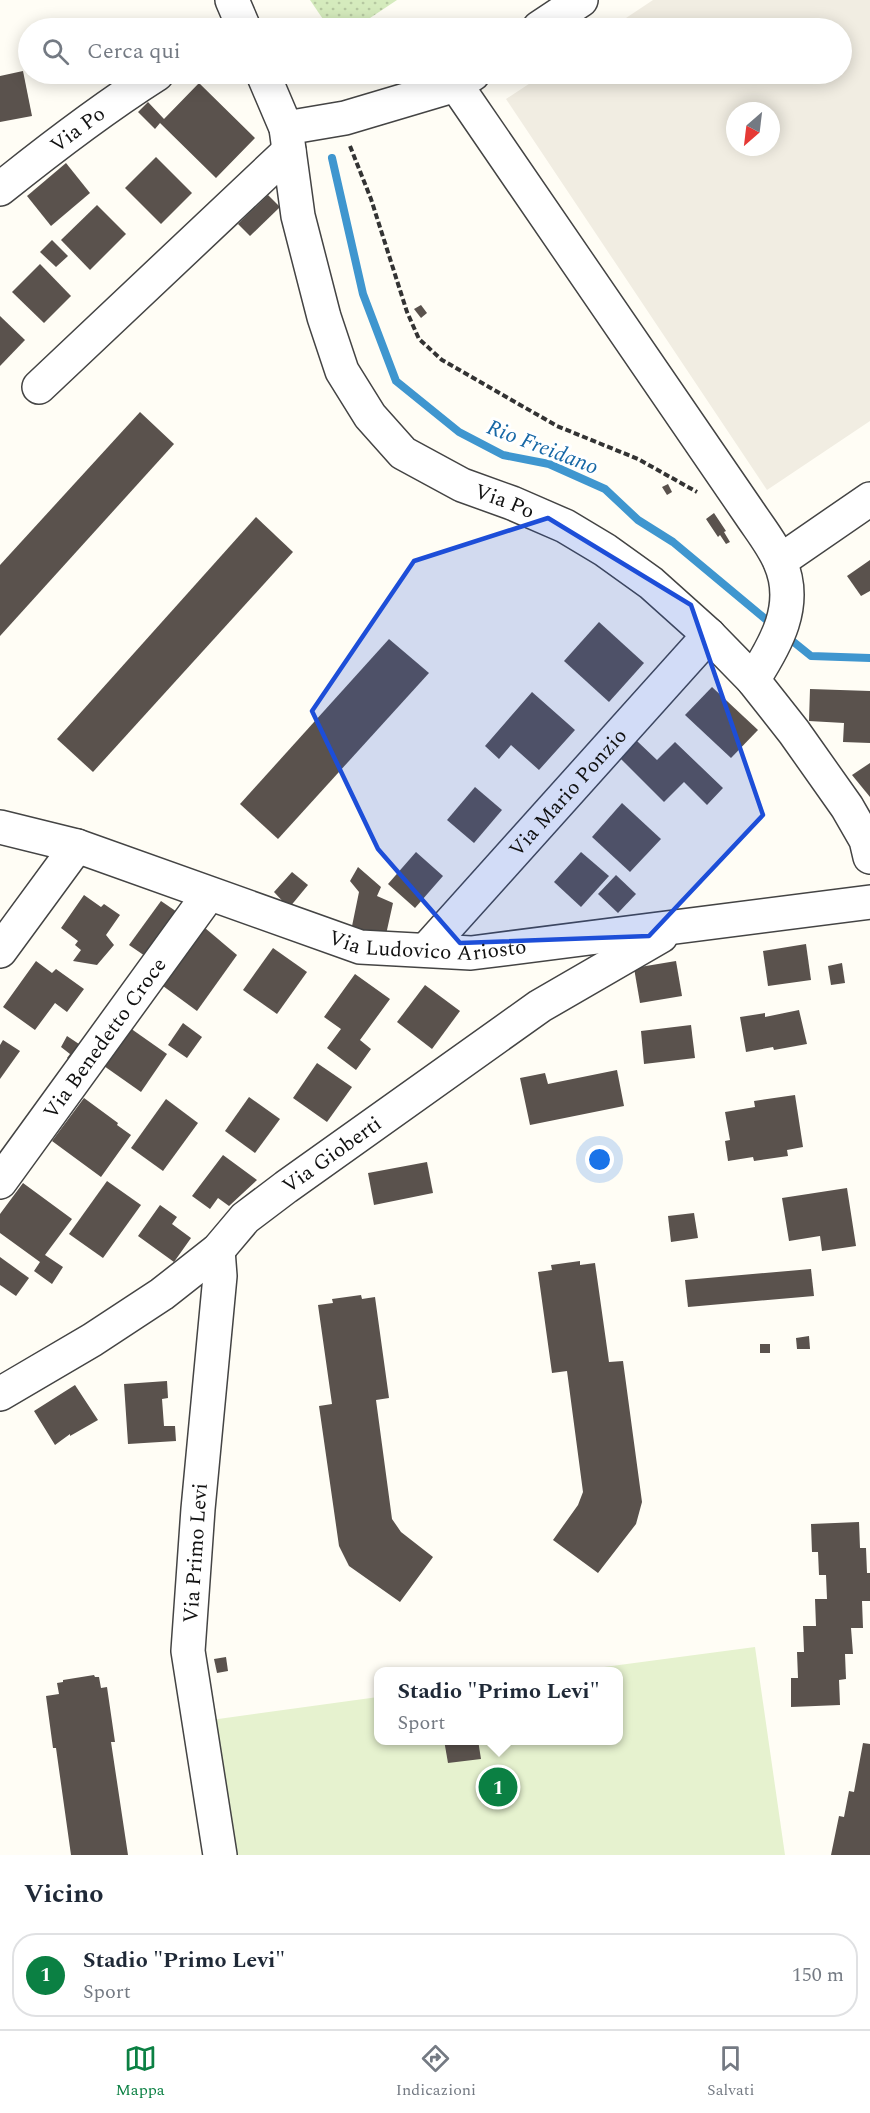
<!DOCTYPE html>
<html lang="it">
<style>
:root{--surface:#fff;--page:#f6f6f7;--text:#1f2937;--muted:#747a83;--line:#e0e1e3;--accent:#0b8043}
body{margin:0;font-family:Spectral,serif;background:var(--page);color:var(--text)}
.compass{position:absolute;left:726px;top:102px;width:54px;height:54px;border-radius:50%;background:var(--surface);box-shadow:0 3px 15px #0003;rotate:208deg}
.you{position:absolute;left:600px;top:1160px;width:21px;height:21px;margin:-15px;border:4px solid #fff;border-radius:50%;background:#1a73e8;box-shadow:0 0 0 9px #1a73e833}
.badge{display:grid;place-items:center;width:39px;height:39px;border-radius:50%;background:var(--accent);color:#fff;font-size:20px;font-weight:700}
.pin{position:absolute;translate:-50% -50%;border:3px solid #fff;box-shadow:0 2px 6px #0006}
.popup{position:absolute;left:374px;top:1667px;width:249px;height:78px;box-sizing:border-box;display:grid;place-content:center;border-radius:12px;background:var(--surface);filter:drop-shadow(0 2px 4px #0005);font-size:20px;white-space:nowrap;color:var(--muted)}
.popup b{font-size:22px;color:var(--text)}
.popup::after{content:'';position:absolute;left:50%;top:100%;margin-left:-12px;border:12px solid transparent;border-top-color:var(--surface)}
.list{margin:0;padding:0;list-style:none}
h2{display:flex;justify-content:space-between;align-items:center;height:78px;margin:0;padding:0 24px;font-size:26px}
h2 small{font-size:20px;font-weight:400;color:var(--muted)}
.list li{display:grid;grid-template-columns:39px 1fr auto;gap:18px;align-items:center;box-sizing:border-box;height:84px;margin:0 12px 12px;padding:0 12px;border:2px solid var(--line);border-radius:24px}
.list b{display:block;font-size:22px;white-space:nowrap}
.list p{margin:0;font-size:20px;white-space:nowrap;color:var(--muted)}
.list em{font-size:20px;font-style:normal;color:var(--muted)}
.icon{flex:none;width:33px;height:33px;fill:none;stroke:currentColor;stroke-width:2;stroke-linecap:round;stroke-linejoin:round}
.map{position:relative;flex:none;width:870px;height:1855px;overflow:hidden}
.search{position:absolute;background:var(--surface);box-shadow:0 3px 15px #0003;left:18px;right:18px;top:18px;height:66px;display:flex;align-items:center;gap:15px;box-sizing:border-box;padding:0 21px;border-radius:33px;color:var(--muted);font-size:22px}
.sheet{height:174px;background:var(--surface)}
nav{display:flex;justify-content:space-around;align-items:center;box-sizing:border-box;height:84px;border-top:2px solid var(--line);background:var(--surface);font-size:16px;color:var(--muted)}
nav a{display:grid;justify-items:center;gap:3px}
nav .on{color:var(--accent)}
.map>svg:first-child{display:block}
.grass{fill:url(#grass-dots)}
.pitch{fill:#e6f2cf}
.plaza{fill:#f1ede2;fill-rule:evenodd}
.lines{fill:none;stroke-linecap:round;stroke-linejoin:round}
.stream{stroke:#3f96cf;stroke-width:8}
.building{fill:#5a524d}
.minor-casing{stroke:#444;stroke-width:36}
.path{stroke:#333;stroke-width:4;stroke-dasharray:6 3;stroke-linecap:butt}
.minor{stroke:#fff;stroke-width:33}
.marked{fill:#1d4ed8;fill-opacity:0.2;stroke:#1d4ed8;stroke-width:4.5;stroke-linejoin:round}
.labels{text-anchor:middle;stroke-width:6;stroke-linejoin:round;paint-order:stroke}
.street-label{font-size:21px;fill:#111;stroke:#fff}
.water-label{font-size:22px;font-style:italic;fill:#1768a6;stroke:#fff}
</style>
<div class="map">
<svg width="870" height="1855" viewBox="0 0 870 1855">
<defs>
<pattern id="grass-dots" width="8" height="8" patternUnits="userSpaceOnUse" patternTransform="scale(1.5)"><rect width="8" height="8" fill="#d5ebbd"/><path d="M2 2h.1M6 6h.1" fill="none" stroke="#b6c8a1" stroke-width="1.8" stroke-linecap="round"/></pattern>
</defs>
<rect width="100%" height="100%" fill="#fffdf5"/>
<path class="grass" d="M310,0H397L355,28H329Z"/>
<path class="pitch" d="M755,1647L785,1855H229L211,1720L378,1697V1740H618V1672L574,1671Z"/>
<path class="plaza" d="M653,0H870V421L767,490L506,99L544,74H842V28H611ZM735,111H771V147H735Z"/>
<g class="lines">
<g class="stream">
<path d="M332,158L363,294L396,381L459,432L503,455L549,464L605,489L638,520L673,542L775,627"/>
<path d="M785,635L811,656L870,658"/>
</g>
</g>
<g class="building">
<path d="M23,71L32,116L0,122V76Z"/>
<path d="M199,83L255,138L216,178L160,123L155,129L138,112L148,102L164,119Z"/>
<path d="M156,157L192,193L161,224L125,188Z"/>
<path d="M66,163L90,193L51,226L27,196Z"/>
<path d="M268,195L280,207L250,236L238,224Z"/>
<path d="M97,205L126,234L90,270L61,240Z"/>
<path d="M52,240L68,256L56,267L40,252Z"/>
<path d="M40,264L71,296L44,323L12,292Z"/>
<path d="M421,305L427,313L421,318L414,309Z"/>
<path d="M0,316L25,340L0,366Z"/>
<path d="M140,412L174,444L0,636V565Z"/>
<path d="M668,484L672,492L667,495L662,487Z"/>
<path d="M714,513L726,531L724,532L730,542L726,544L720,535L718,537L706,519Z"/>
<path d="M256,517L293,552L93,772L57,739Z"/>
<path d="M870,560V591L861,596L847,576Z"/>
<path d="M599,622L644,663L609,702L564,661Z"/>
<path d="M389,639L429,673L278,839L240,804Z"/>
<path d="M712,687L758,730L731,758L685,715Z"/>
<path d="M810,689L870,691V743L843,742L844,723L809,721Z"/>
<path d="M532,692L575,730L539,770L511,745L499,759L485,746Z"/>
<path d="M637,741L657,760L675,742L723,788L707,805L684,782L664,802L620,758Z"/>
<path d="M870,763V797L852,775Z"/>
<path d="M475,787L502,810L474,843L447,820Z"/>
<path d="M622,803L661,839L630,872L592,837Z"/>
<path d="M416,852L443,876L415,908L388,884Z"/>
<path d="M581,852L609,876L581,907L554,882Z"/>
<path d="M358,867L381,887L377,896L393,903L385,939L351,931L359,892L350,881Z"/>
<path d="M292,872L308,885L289,908L274,892Z"/>
<path d="M616,875L636,894L618,913L598,894Z"/>
<path d="M84,895L101,907L104,904L120,915L106,935L114,945L97,965L73,961L81,950L75,945L78,941L61,928Z"/>
<path d="M161,901L180,914L148,958L129,945Z"/>
<path d="M205,928L237,955L197,1011L163,986Z"/>
<path d="M806,944L811,980L768,986L763,951Z"/>
<path d="M273,948L307,972L277,1014L243,990Z"/>
<path d="M36,961L52,973L56,969L84,989L67,1012L55,1003L35,1030L3,1007Z"/>
<path d="M676,961L682,996L640,1003L634,968Z"/>
<path d="M842,963L845,983L831,985L828,966Z"/>
<path d="M355,974L390,999L360,1040L371,1049L356,1070L327,1048L341,1029L324,1017Z"/>
<path d="M425,985L460,1011L432,1049L397,1022Z"/>
<path d="M799,1010L807,1044L774,1050L773,1047L746,1052L740,1017L765,1013V1017Z"/>
<path d="M183,1023L202,1037L187,1058L168,1045Z"/>
<path d="M691,1025L695,1058L644,1064L641,1031Z"/>
<path d="M130,1028L167,1054L141,1092L104,1066Z"/>
<path d="M67,1036L82,1046L71,1061L67,1058L70,1054L61,1047Z"/>
<path d="M3,1040L20,1051L0,1079V1045Z"/>
<path d="M317,1063L352,1087L327,1122L293,1098Z"/>
<path d="M617,1070L624,1106L530,1125L520,1078L545,1073L548,1084Z"/>
<path d="M795,1095L803,1147L787,1150L788,1156L754,1161L753,1157L728,1161L725,1141L730,1140L725,1112L755,1107L754,1101Z"/>
<path d="M249,1097L280,1119L255,1153L225,1131Z"/>
<path d="M84,1098L118,1123L117,1125L131,1135L101,1177L52,1141Z"/>
<path d="M166,1099L198,1123L163,1171L131,1148Z"/>
<path d="M223,1155L257,1180L229,1206L218,1198L210,1209L192,1196Z"/>
<path d="M427,1162L433,1193L374,1205L368,1173Z"/>
<path d="M107,1181L141,1205L103,1258L69,1234Z"/>
<path d="M23,1183L72,1219L45,1255L63,1267L52,1284L34,1271L40,1262L0,1233V1214Z"/>
<path d="M847,1188L856,1246L822,1251L820,1236L789,1241L782,1198Z"/>
<path d="M160,1205L177,1217L172,1224L191,1238L174,1262L138,1236Z"/>
<path d="M694,1213L698,1238L671,1242L668,1216Z"/>
<path d="M0,1257L29,1278L16,1296L0,1285Z"/>
<path d="M580,1261V1265L595,1263L609,1362L623,1361L642,1502L636,1524L598,1573L553,1540L578,1505L583,1492L567,1371L552,1373L538,1272L552,1270L551,1265Z"/>
<path d="M811,1269L814,1296L688,1307L685,1280Z"/>
<path d="M361,1295L362,1299L375,1297L389,1398L376,1400L392,1519L401,1532L433,1557L400,1602L349,1566L339,1546L319,1406L332,1404L318,1305L333,1303L332,1299Z"/>
<path d="M809,1336L810,1349H797L796,1338Z"/>
<rect x="760" y="1344" width="10" height="9"/>
<path d="M167,1381L168,1398L162,1399L164,1426H175L176,1441L128,1444L124,1384Z"/>
<path d="M75,1385L98,1420L70,1436V1434L55,1445L34,1411Z"/>
<path d="M859,1522L860,1548H866L867,1573H870V1601H862L863,1628H851L853,1654H845L846,1679L839,1680L840,1705L791,1707V1678H798L797,1652H804L803,1626H816L815,1599H827L826,1575H819L818,1552H812L811,1524Z"/>
<path d="M226,1657L228,1671L217,1673L214,1659Z"/>
<path d="M94,1675L95,1677H99L101,1688L107,1687L115,1742H111L128,1855H71L56,1748H53L46,1696L59,1694L57,1683L63,1682V1680Z"/>
<path d="M444,1740H478L481,1759L448,1763Z"/>
<path d="M863,1743L870,1744V1855H831L839,1816L844,1817L849,1791L854,1792Z"/>
</g>
<g class="lines">
<defs>
<g id="minor">
<path d="M232,0L244,28"/>
<path d="M539,28L581,0"/>
<path id="s1" d="M263,74L286,128L298,216L324,317L342,371L370,416L403,453L462,485L512,503L565,526L605,550L651,583L709,635L753,680L794,732L847,807L866,840L870,857"/>
<path d="M456,85L750,514C760,529 773,545 780,562C799,605 776,644 753,680"/>
<path d="M286,128L345,118L456,85L473,74"/>
<path id="s2" d="M0,189C51,148 102,109 157,74"/>
<path d="M39,387L289,151"/>
<path d="M780,561L870,499"/>
<path id="s3" d="M0,827L77,846L360,947L471,953L870,902"/>
<path id="s4" d="M426,950L709,635"/>
<path d="M0,951L77,846"/>
<path id="s5" d="M0,1182L209,894"/>
<path d="M218,1250L220,1276L198,1509L188,1651L220,1855"/>
<path id="s6" d="M0,1394L92,1340L162,1294L218,1250L245,1218L286,1187L540,1006L661,936"/>
</g>
</defs>
<use href="#minor" class="minor-casing"/>
<path class="path" d="M350,146L371,199L407,312L419,339L442,360L557,426L638,459L697,492"/>
<use href="#minor" class="minor"/>
</g>
<path class="marked" d="M548,518L691,605L763,815L649,936L460,943L378,849L312,711L414,561Z"/>
<g class="labels">
<g class="street-label">
<text dy="7" stroke="none"><textPath href="#s2" startOffset="98">Via Po</textPath></text>
<text dy="7" stroke="none"><textPath href="#s1" startOffset="524">Via Po</textPath></text>
<text dy="7" stroke="none"><textPath href="#s4" startOffset="212">Via Mario Ponzio</textPath></text>
<text dy="7" stroke="none"><textPath href="#s3" startOffset="447">Via Ludovico Ariosto</textPath></text>
<text dy="7" stroke="none"><textPath href="#s5" startOffset="178">Via Benedetto Croce</textPath></text>
<text dy="7" stroke="none"><textPath href="#s6" startOffset="411">Via Gioberti</textPath></text>
<text transform="translate(195 1553) rotate(-86)" y="7">Via Primo Levi</text>
</g>
<g class="water-label">
<text transform="translate(543 446) rotate(21)" y="8">Rio Freidano</text>
</g>
</g>
</svg>
<svg class="compass" viewBox="-18 -18 36 36"><path d="M0-13l5 13h-10z" fill="#e53935"/><path d="M0 13l5-13h-10z" fill="#747a83"/></svg>
<div class="you"></div>
<div class="pin badge" style="left:498px;top:1787px">1</div>
<div class="popup"><b>Stadio &quot;Primo Levi&quot;</b>Sport</div>
<div class="search"><svg class="icon" aria-label="search" viewBox="0 0 24 24"><circle cx="10" cy="10" r="6"/><path d="M15 15l6 6"/></svg>Cerca qui</div>
</div>
<section class="sheet">
<h2>Vicino<small></small></h2>
<ul class="list">
<li><span class="badge">1</span><div><b>Stadio &quot;Primo Levi&quot;</b><p>Sport</p></div><em>150 m</em></li>
</ul>
</section>
<nav>
<a class="on"><svg class="icon" aria-label="map" viewBox="0 0 24 24"><path d="M3 6l6-2 6 2 6-2v14l-6 2-6-2-6 2zM9 4v14M15 6v14"/></svg>Mappa</a>
<a><svg class="icon" aria-label="directions" viewBox="0 0 24 24"><path d="M12 3l9 9-9 9-9-9zM9 14v-3h6M13 9l2 2-2 2"/></svg>Indicazioni</a>
<a><svg class="icon" aria-label="saved" viewBox="0 0 24 24"><path d="M7 4h10v16l-5-4-5 4z"/></svg>Salvati</a>
</nav>
